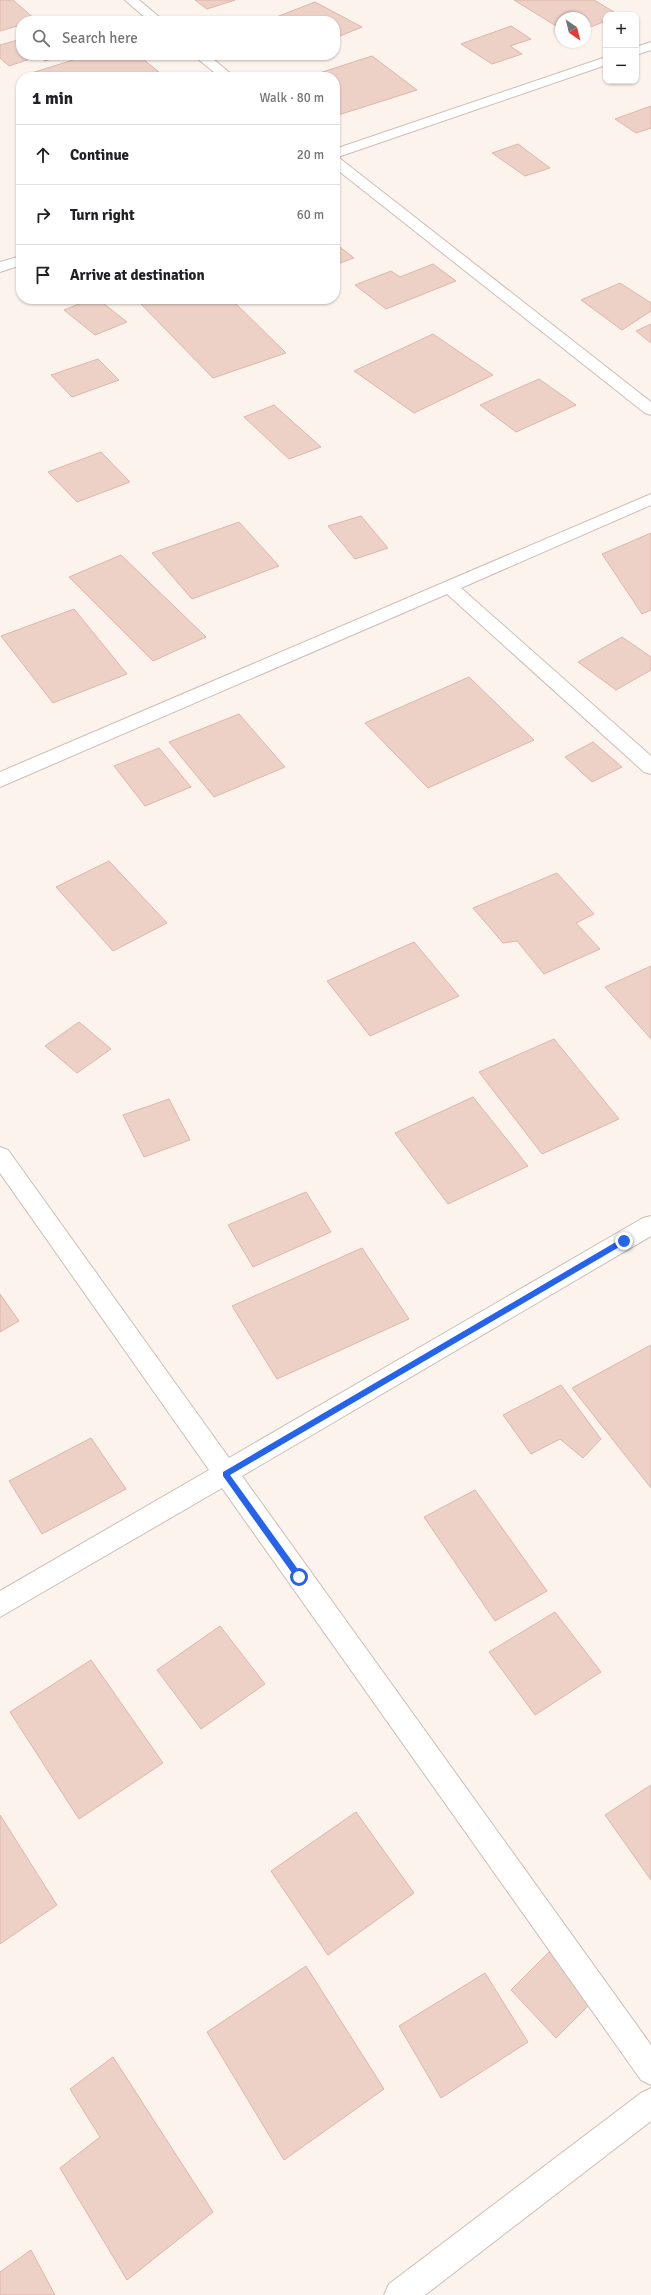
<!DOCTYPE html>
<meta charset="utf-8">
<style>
:root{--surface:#fff;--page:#f2f2f2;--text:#202124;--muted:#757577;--line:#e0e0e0}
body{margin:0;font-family:Signika,sans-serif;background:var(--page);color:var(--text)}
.controls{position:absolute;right:12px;top:12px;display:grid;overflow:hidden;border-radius:8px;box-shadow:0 1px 3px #0004}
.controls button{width:36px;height:36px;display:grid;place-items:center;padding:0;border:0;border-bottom:1px solid var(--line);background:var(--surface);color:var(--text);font:20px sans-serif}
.compass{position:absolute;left:555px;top:12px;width:36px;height:36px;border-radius:50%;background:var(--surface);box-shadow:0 1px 3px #0004;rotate:145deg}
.stop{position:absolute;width:12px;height:12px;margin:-9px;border:3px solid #2563eb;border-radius:50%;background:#fff}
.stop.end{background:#2563eb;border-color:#fff;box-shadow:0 1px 4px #0008}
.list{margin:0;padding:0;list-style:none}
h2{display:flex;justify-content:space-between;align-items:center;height:52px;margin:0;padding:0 16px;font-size:17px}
h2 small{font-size:13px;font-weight:400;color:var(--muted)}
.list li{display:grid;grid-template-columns:26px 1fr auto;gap:12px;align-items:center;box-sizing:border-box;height:60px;padding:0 16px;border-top:1px solid var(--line)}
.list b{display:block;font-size:15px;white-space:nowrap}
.list em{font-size:13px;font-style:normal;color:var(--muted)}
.icon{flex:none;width:22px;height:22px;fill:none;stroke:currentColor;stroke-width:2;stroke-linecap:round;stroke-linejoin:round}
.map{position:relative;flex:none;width:651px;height:2295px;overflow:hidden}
.search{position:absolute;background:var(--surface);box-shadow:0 1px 3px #0004;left:16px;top:16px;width:324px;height:44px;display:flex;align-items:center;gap:10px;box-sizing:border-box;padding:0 14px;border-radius:16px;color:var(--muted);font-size:15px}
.panel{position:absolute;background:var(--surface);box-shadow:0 1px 3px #0004;left:16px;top:72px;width:324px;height:232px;border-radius:16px}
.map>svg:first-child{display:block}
.building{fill:#edd1c7;stroke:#deb6a9}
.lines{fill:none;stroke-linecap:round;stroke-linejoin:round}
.minor-casing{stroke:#cebdb5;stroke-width:2}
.minor{fill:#fff;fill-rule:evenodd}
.route{fill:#2563eb}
</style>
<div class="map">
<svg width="651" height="2295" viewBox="0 0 651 2295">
<rect width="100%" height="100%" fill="#fbf3ec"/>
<g class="building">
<path d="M0,0H13L36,20L21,21V25L0,31Z"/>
<path d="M195,0H235L207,9Z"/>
<path d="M514,0H594L619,15H606V21L585,29V18H561V29Z"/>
<path d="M315,2L362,27L335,38V21H266Z"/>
<path d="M511,26L531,39L510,46L522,54L492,64L461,44Z"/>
<path d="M21,39V55H66L45,61L39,56L9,66L0,58V45Z"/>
<path d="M89,55H138L159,72L144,77L22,76Z"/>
<path d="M372,56L417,90L335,116V77H307Z"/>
<path d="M651,106V128L636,133L615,119Z"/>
<path d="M518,144L550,168L525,176L492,153Z"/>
<path d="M335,243L354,258L335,265Z"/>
<path d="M433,264L456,281L386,309L355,285L391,271L400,277Z"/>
<path d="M620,283L651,303V311L622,330L581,300Z"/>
<path d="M91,299H98L127,322L95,335L64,310Z"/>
<path d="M136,299H231L286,353L213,378Z"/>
<path d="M651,324V343L636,331Z"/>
<path d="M433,334L493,375L414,413L354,371Z"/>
<path d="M98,359L119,380L72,397L51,375Z"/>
<path d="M539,379L576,405L516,432L480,405Z"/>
<path d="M274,405L321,447L289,459L244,417Z"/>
<path d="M101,452L130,482L77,502L48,472Z"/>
<path d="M361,516L388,548L355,559L328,526Z"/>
<path d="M239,522L279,566L192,599L152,553Z"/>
<path d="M651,533V610L642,614L602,554Z"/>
<path d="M121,555L206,637L153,661L69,577Z"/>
<path d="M74,609L127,674L53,703L1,636Z"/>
<path d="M622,637L651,657V670L616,690L578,662Z"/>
<path d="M469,677L534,740L428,788L365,723Z"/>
<path d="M239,714L285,767L214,797L169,742Z"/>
<path d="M593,742L622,767L592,782L565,757Z"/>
<path d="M159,748L191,787L145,806L114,766Z"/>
<path d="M109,861L167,923L113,951L56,887Z"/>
<path d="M557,873L594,914L576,923L600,949L544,974L517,941L503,943L473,908Z"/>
<path d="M414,942L459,996L370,1036L327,981Z"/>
<path d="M651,966V1039L605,987Z"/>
<path d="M79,1022L111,1049L77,1073L45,1046Z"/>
<path d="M554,1039L619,1119L542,1154L479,1072Z"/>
<path d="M473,1097L528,1166L448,1204L395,1133Z"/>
<path d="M169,1099L190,1140L144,1157L123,1115Z"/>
<path d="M306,1192L331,1232L253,1267L228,1225Z"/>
<path d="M362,1248L409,1319L277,1379L232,1306Z"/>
<path d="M0,1294L19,1321L0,1332Z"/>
<path d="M651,1345V1488L572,1388Z"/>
<path d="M561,1385L601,1439L583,1458L560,1439L531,1454L503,1415Z"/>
<path d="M91,1438L126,1489L42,1534L9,1481Z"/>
<path d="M475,1490L547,1591L495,1621L424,1517Z"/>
<path d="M555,1612L601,1672L535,1715L489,1652Z"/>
<path d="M220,1626L265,1684L201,1729L157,1670Z"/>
<path d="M91,1660L163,1763L79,1819L10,1712Z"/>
<path d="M651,1785V1880L605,1815Z"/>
<path d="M356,1812L414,1893L328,1955L271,1871Z"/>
<path d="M0,1815L57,1905L0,1944Z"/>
<path d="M549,1952L594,2000L556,2038L511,1990Z"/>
<path d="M306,1966L384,2089L284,2160L207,2032Z"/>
<path d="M485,1973L528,2042L441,2098L399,2026Z"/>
<path d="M113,2057L213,2212L127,2280L60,2168L100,2137L70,2089Z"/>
<path d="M31,2250L55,2295H0V2272Z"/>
</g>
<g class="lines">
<defs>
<g id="minor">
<path d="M125,0H139L164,21H149Z"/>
<path d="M651,42V50L636,55V47Z"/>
<path d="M193,55H208L235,77H220Z"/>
<path d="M606,57V65L338,157L651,402V415L645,413L335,168V149Z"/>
<path d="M21,256V265L0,272V262Z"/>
<path d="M651,494V505L461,588L651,756V774L644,772L447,594L0,787V772Z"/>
<path d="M0,1147L8,1150L229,1458L643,1218L651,1216V1236L242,1476L651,2045V2085L641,2080L222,1488L0,1617V1591L209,1470L0,1173Z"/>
<path d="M651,2088V2121L425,2295H384L389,2284L641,2093Z"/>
</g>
</defs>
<use href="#minor" class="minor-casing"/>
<use href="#minor" class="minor"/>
</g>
<path class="route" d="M621,1239H626V1243L230,1475L302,1575V1580H297L223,1476V1472Z"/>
</svg>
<div class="controls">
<button>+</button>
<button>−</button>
</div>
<svg class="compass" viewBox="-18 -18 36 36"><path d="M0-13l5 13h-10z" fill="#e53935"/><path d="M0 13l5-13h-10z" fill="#757577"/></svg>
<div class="stop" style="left:299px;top:1577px"></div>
<div class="stop end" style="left:624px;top:1241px"></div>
<div class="search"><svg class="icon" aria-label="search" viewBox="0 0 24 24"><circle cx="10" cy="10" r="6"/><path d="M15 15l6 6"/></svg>Search here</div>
<section class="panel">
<h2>1 min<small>Walk · 80 m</small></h2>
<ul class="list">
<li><svg class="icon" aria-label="ahead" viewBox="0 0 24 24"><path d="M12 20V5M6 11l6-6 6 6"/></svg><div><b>Continue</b></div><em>20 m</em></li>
<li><svg class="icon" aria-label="right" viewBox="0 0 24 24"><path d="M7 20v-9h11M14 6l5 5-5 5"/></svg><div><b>Turn right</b></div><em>60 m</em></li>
<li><svg class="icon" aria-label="arrive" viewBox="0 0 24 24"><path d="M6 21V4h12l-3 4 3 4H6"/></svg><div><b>Arrive at destination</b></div></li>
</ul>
</section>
</div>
